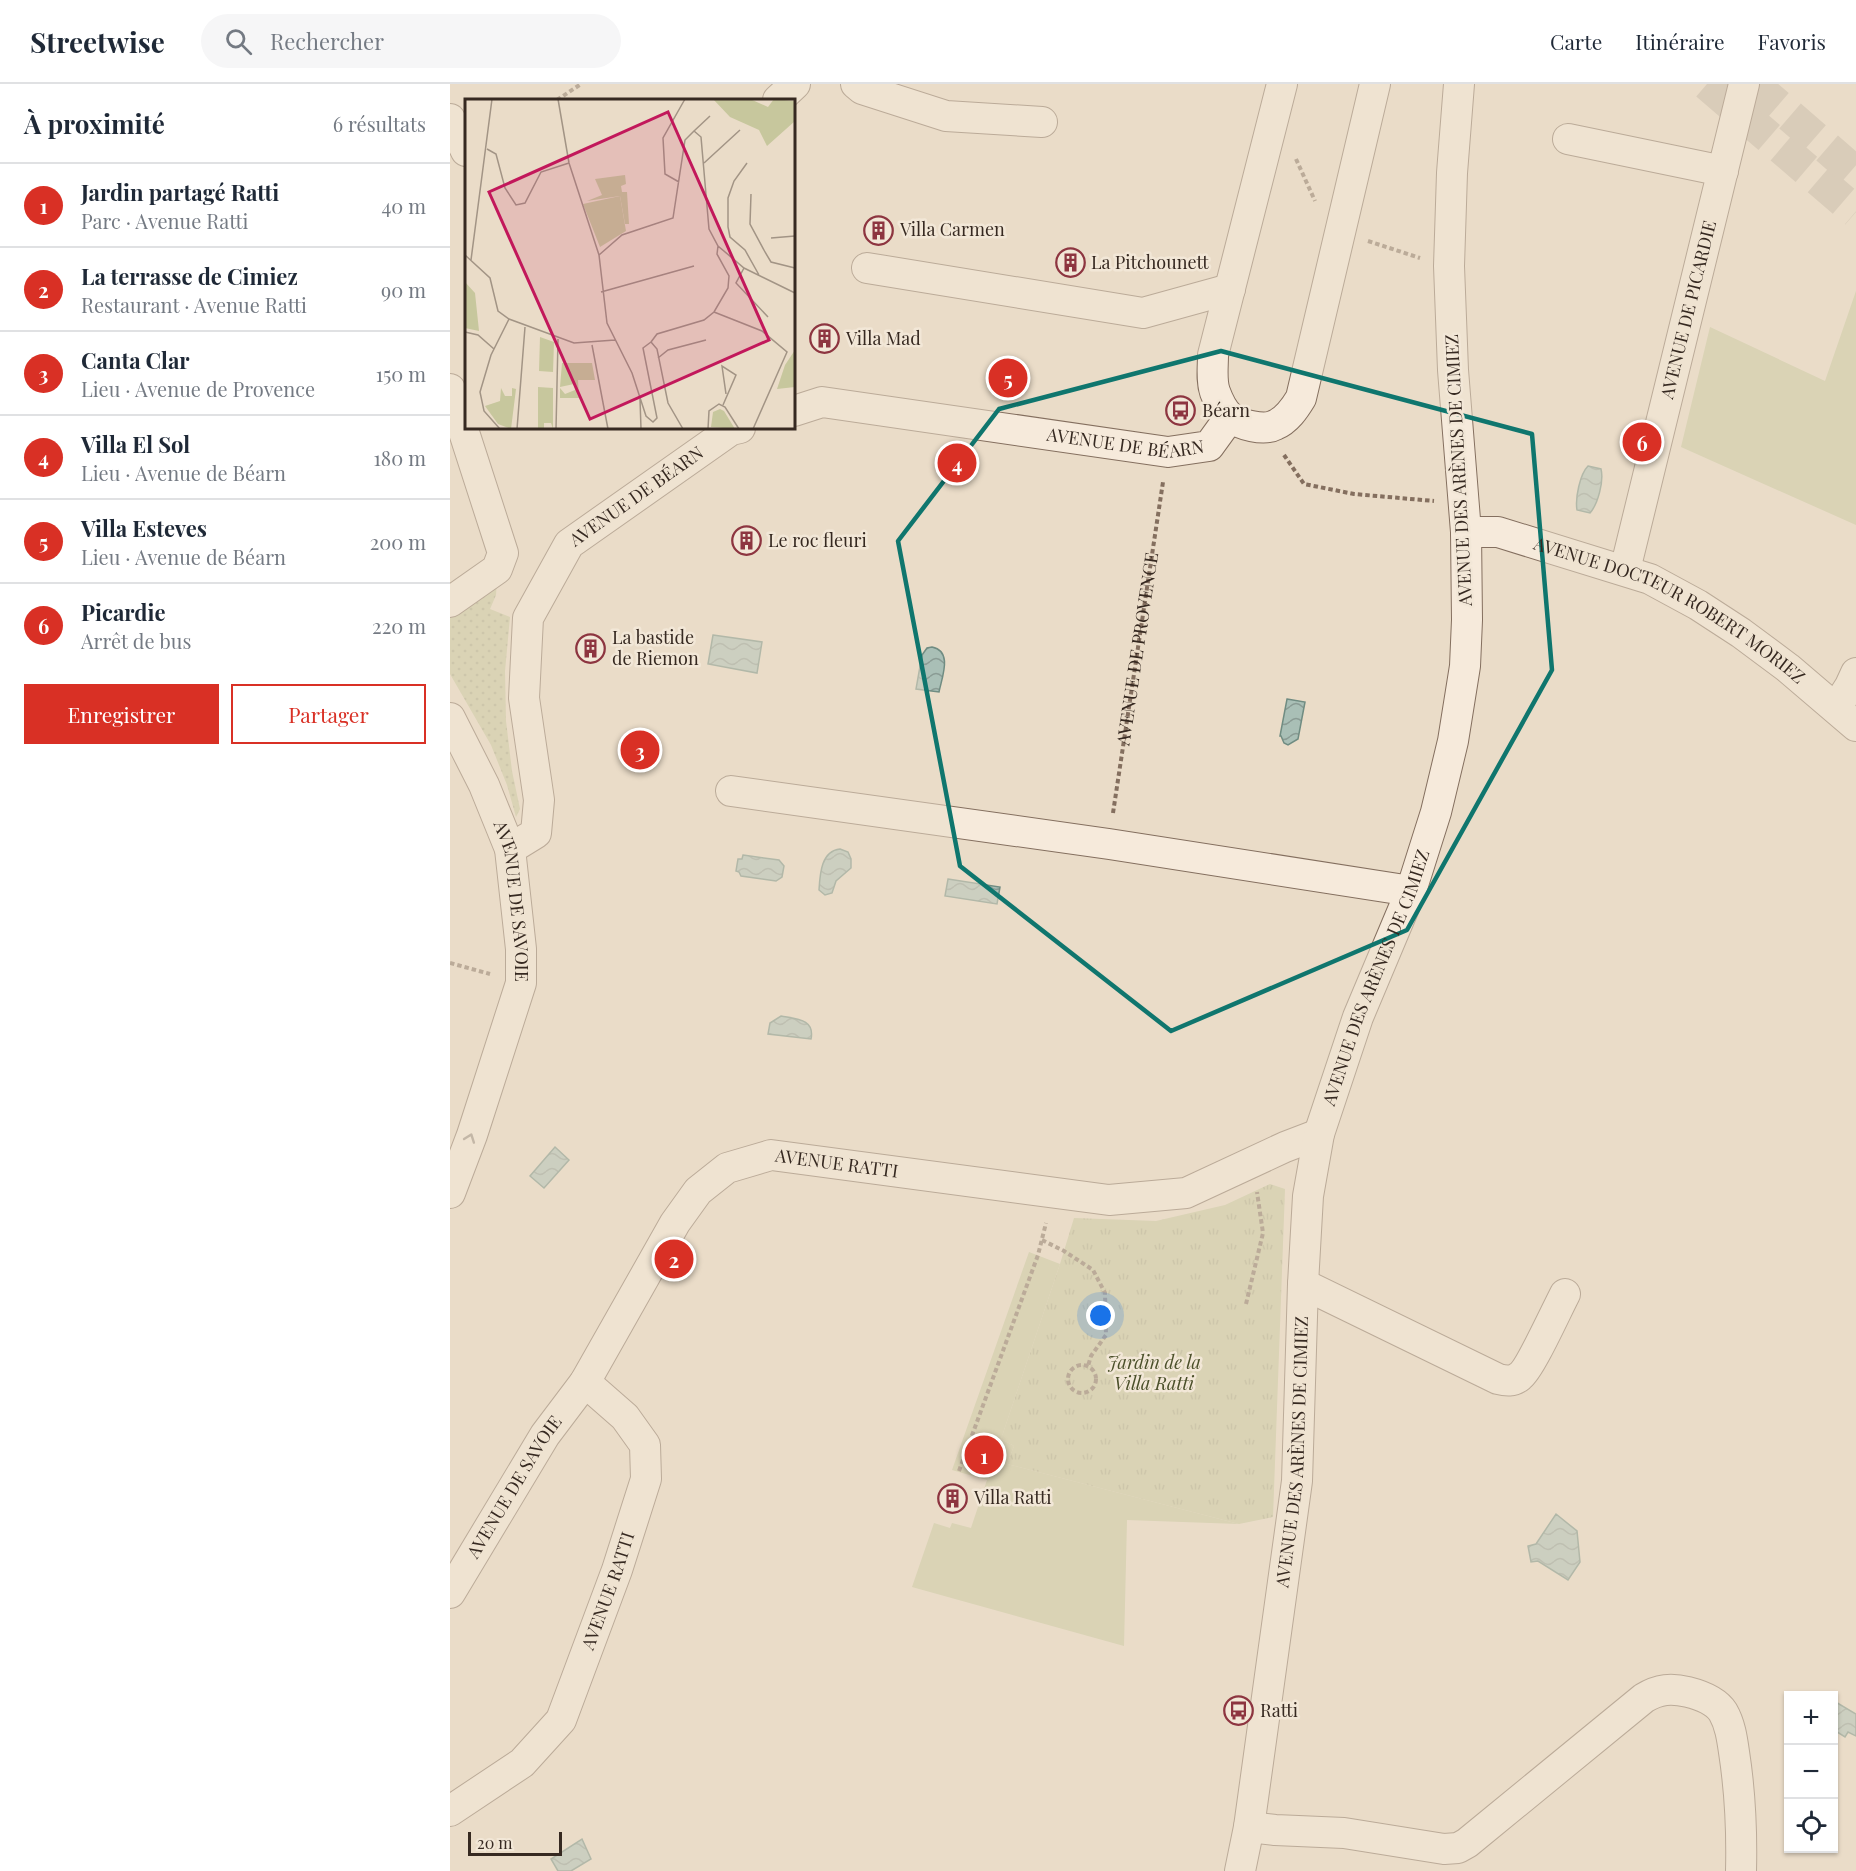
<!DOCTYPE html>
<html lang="fr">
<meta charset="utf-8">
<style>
:root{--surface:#fff;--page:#f6f6f7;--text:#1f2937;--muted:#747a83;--line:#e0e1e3;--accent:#d93025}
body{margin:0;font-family:"Playfair Display",serif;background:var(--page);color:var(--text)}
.controls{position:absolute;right:18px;bottom:18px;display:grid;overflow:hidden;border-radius:0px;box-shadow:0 2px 4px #0004}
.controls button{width:54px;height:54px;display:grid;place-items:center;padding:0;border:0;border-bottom:2px solid var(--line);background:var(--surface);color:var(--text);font:30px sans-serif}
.scale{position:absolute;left:18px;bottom:15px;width:94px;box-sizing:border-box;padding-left:6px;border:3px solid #362921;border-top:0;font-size:16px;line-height:21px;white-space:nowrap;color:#362921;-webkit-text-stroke:4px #f2e7d7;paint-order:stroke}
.you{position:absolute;left:651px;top:1232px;width:21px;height:21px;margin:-15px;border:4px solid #fff;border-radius:50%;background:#1a73e8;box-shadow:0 0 0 9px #1a73e833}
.badge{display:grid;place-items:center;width:39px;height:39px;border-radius:50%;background:var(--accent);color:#fff;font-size:20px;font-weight:700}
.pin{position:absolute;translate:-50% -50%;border:3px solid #fff;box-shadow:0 2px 6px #0006}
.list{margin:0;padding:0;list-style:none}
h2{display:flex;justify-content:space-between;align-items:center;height:78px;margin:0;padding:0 24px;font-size:26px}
h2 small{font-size:20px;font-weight:400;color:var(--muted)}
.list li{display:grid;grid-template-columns:39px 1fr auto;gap:18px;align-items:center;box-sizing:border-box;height:84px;padding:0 24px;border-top:2px solid var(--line)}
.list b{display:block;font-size:22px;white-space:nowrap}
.list p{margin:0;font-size:20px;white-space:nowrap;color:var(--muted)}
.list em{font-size:20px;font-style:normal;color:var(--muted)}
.actions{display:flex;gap:12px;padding:18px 24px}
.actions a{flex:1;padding:14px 0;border:2px solid var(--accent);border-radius:0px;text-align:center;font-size:21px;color:var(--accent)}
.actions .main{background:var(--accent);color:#fff}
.icon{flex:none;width:33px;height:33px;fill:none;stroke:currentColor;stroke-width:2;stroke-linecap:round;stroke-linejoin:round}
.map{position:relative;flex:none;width:1406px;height:1787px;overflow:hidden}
header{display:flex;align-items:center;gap:36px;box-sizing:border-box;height:84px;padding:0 30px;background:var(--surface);border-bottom:2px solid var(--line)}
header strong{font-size:28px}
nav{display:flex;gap:33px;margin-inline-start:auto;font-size:21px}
.search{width:420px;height:54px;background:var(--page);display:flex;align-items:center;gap:15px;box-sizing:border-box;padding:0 21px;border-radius:33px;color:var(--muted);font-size:22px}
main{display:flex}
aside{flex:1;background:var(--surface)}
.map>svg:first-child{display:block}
.grass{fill:url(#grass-dots)}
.park{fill:url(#park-tufts)}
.garden{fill:#c7c79d}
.water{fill:url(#water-waves);stroke:#708c82;stroke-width:1.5}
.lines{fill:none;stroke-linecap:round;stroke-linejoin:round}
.highway-tunnel{stroke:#c6b8a7;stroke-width:33;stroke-dasharray:33 16;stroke-linecap:butt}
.minor-casing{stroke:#846f5f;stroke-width:32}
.path{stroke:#846f5f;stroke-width:4;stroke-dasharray:4.5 3;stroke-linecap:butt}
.minor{stroke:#f6eadb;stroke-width:30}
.oneway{stroke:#968a7e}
.marked{fill:none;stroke:#0f766e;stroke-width:4.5;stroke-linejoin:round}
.labels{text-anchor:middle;stroke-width:5;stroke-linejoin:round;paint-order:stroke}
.poi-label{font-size:18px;fill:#362921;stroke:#f2e7d7;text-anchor:start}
.street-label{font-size:18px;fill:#362921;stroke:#f2e7d7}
.park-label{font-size:18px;font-style:italic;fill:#4b502a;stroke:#f2e7d7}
.inset-road{fill:none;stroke:#a29485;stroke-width:1.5}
.view{fill:#c2185b;fill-opacity:0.15;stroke:#c2185b;stroke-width:3}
.inset-edge{fill:none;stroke:#362921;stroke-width:3}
</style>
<header>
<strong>Streetwise</strong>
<div class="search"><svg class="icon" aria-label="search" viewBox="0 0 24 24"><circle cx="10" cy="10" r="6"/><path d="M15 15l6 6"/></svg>Rechercher</div>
<nav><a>Carte</a><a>Itinéraire</a><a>Favoris</a></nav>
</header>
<main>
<aside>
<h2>À proximité<small>6 résultats</small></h2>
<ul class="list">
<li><span class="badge">1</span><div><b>Jardin partagé Ratti</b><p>Parc · Avenue Ratti</p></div><em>40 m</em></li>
<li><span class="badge">2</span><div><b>La terrasse de Cimiez</b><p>Restaurant · Avenue Ratti</p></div><em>90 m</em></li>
<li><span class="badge">3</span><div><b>Canta Clar</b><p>Lieu · Avenue de Provence</p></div><em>150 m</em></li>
<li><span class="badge">4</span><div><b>Villa El Sol</b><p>Lieu · Avenue de Béarn</p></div><em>180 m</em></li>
<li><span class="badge">5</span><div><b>Villa Esteves</b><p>Lieu · Avenue de Béarn</p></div><em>200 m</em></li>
<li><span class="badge">6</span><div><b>Picardie</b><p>Arrêt de bus</p></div><em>220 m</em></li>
</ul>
<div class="actions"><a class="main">Enregistrer</a><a>Partager</a></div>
</aside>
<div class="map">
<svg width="1406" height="1787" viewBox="0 0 1406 1787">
<defs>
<pattern id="grass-dots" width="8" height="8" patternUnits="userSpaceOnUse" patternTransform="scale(1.5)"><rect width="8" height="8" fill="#c7c79d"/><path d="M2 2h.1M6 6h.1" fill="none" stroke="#acab87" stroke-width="1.8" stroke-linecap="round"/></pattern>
<pattern id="park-tufts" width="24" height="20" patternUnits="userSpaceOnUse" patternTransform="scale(1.5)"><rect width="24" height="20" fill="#c7c79d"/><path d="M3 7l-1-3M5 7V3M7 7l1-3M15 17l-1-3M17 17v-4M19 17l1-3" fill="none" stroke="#acab87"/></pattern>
<pattern id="water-waves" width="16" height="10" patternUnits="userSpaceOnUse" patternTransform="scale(1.5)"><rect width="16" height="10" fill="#a9bfb6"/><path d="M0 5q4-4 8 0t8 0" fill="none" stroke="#8a9b94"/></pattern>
</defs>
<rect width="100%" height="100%" fill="#eadcc8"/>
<path class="grass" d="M47,495L46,511L40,525L60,533L55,587L56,637L62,687L70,725L66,733L57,701L41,661L0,590V529Z"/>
<path class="park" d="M820,1100L835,1105L823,1433L789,1440L557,1380L564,1362L551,1355L610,1180L624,1134L706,1137L775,1121Z"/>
<g class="garden">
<path d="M1406,207V441L1231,363L1260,243L1375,297Z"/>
<path d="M579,1168L610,1180L551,1355L564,1362L557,1380L789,1440L677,1436L674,1562L462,1503L484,1439L500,1444L502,1439L521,1444L537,1396L502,1386Z"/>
</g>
<g class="water">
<path d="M1138,382L1151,385C1154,397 1148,420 1140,429L1127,426C1125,414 1130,390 1138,382Z"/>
<path d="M263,551L312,558L307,589L258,580Z"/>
<path d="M482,563C503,567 492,593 489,608L466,605L472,571L477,564Z"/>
<path d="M837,615L855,618L848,655L838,661L834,659L831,652H830Z"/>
<path d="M390,765L398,768L401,775V784L386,797L382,809L375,811L369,806C370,790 371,767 390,765Z"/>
<path d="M293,771L329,776L334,782L332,793L326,797L291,792L289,788L286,787L288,775H292Z"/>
<path d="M498,795L550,803L547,820L495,812Z"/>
<path d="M331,932C347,935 365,935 361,955L318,950L320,939Z"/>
<path d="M105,1063L119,1076L94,1104L80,1092Z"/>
<path d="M1106,1430L1127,1447L1130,1478L1118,1496L1088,1477L1081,1478L1078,1462L1086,1460Z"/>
<path d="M1384,1617L1406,1630V1652L1398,1648L1395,1653L1384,1646Z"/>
<path d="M132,1755L141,1775L121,1787H108L101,1775Z"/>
</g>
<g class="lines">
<g class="highway-tunnel">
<path d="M1257,0L1406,128"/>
<path d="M1303,0L1406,89"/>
</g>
<defs>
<g id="minor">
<path d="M406,0L412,5L496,32L592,38"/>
<path d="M832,0L763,271C763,283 761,297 765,308C768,316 774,328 780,333C790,341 814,347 825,341C837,336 845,324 851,314L925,0"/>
<path d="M328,16L345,0"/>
<path d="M0,35L16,67"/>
<path d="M1118,55L1273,87"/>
<path d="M417,184L693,229L780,205"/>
<path d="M0,305L53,469L47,485L0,518"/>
<path id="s2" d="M344,327L372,318L718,368L759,362L780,333"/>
<path id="s3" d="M1016,448H1048L1200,495L1248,521L1291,549L1338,584L1406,642"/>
<path id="s4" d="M1175,486L1294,0"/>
<path d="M1386,624L1400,602L1406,589"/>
<path id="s5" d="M0,634L34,701L60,765L71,865V899L22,1051L0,1109"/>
<path d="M281,707L659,760L961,807"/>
<path id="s6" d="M60,765L86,749L89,716L74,614L78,534L119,460L281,346L290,344"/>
<path d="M853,1200L1048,1295C1056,1297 1063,1298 1070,1292C1080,1285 1107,1225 1115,1210"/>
<path id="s7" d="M0,1509L95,1351L135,1298L225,1139L248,1107L277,1084L321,1071L659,1116L736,1109L835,1063L869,1050"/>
<path id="s8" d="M0,1727L72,1679L111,1636L167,1486L196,1395L195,1361L175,1333L135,1298"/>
<path d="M799,1743L825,1746L894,1749L994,1765L1008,1764L1017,1759L1194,1614C1209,1605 1221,1604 1238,1608C1250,1611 1266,1617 1273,1628C1280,1640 1282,1654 1284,1668C1290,1707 1292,1747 1291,1787"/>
<path id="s9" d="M790,1787L799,1743L847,1397L853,1200L858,1112L869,1050L908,933L961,807L986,728L1003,657L1015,582L1017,536L1016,448L1003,286L999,182L1002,89L1009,0"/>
</g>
</defs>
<use href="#minor" class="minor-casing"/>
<g class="path">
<path d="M107,16L131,0"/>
<path d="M846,75L865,117"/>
<path d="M918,157L970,174"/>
<path d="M834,371L854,400L904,410L984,417"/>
<path id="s1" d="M663,729L713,398"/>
<path d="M0,879L40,890"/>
<path d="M592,1156L614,1167L643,1186L655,1209L656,1251L641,1272L638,1282"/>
<path d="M796,1220L813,1149L807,1108"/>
<circle cx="632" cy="1295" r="14"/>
<path d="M509,1387L588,1171L596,1139"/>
</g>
<use href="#minor" class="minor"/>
</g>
<defs><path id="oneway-chevron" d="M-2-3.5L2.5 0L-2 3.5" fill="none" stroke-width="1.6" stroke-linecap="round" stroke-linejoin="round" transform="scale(1.5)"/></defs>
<use class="oneway" href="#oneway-chevron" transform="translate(20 1054) rotate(-70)"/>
<path d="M0 0H1406V1787H0ZM771,267L1082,350L1102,586L957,846L721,947L510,782L448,457L549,325Z" fill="#eadcc8" fill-opacity=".55" fill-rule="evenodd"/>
<path class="marked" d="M771,267L1082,350L1102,586L957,846L721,947L510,782L448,457L549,325Z"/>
<defs>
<symbol id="building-ring" viewBox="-11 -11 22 22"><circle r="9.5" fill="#f2e7d7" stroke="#8d3540" stroke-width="1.5"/><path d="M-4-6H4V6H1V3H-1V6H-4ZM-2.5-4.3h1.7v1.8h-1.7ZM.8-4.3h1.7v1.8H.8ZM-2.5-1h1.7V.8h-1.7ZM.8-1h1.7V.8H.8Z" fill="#8d3540"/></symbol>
<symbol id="bus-ring" viewBox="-11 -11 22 22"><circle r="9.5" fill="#f2e7d7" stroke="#8d3540" stroke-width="1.5"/><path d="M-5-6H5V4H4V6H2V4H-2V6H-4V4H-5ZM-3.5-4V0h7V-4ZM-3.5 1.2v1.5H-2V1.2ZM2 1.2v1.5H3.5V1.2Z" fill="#8d3540"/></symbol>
</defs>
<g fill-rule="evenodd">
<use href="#building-ring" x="412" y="130" width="33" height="33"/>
<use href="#building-ring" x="604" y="162" width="33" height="33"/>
<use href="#building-ring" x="358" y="238" width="33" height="33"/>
<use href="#bus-ring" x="714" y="310" width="33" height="33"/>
<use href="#building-ring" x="280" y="440" width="33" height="33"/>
<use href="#building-ring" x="124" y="548" width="33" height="33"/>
<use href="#building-ring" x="486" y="1398" width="33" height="33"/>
<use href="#bus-ring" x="772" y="1610" width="33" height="33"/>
</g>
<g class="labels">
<g class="poi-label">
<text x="450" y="152">Villa Carmen</text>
<text x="641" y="185">La Pitchounett</text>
<text x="396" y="261">Villa Mad</text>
<text x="752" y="333">Béarn</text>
<text x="318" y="463">Le roc fleuri</text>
<text x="162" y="560">La bastide<tspan x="162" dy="21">de Riemon</tspan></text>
<text x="524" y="1420">Villa Ratti</text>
<text x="810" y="1633">Ratti</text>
</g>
<g class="street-label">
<text dy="6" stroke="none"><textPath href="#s4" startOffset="268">AVENUE DE PICARDIE</textPath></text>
<text dy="6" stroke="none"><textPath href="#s2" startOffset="336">AVENUE DE BÉARN</textPath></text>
<text transform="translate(1009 386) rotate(-93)" y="6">AVENUE DES ARÈNES DE CIMIEZ</text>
<text dy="6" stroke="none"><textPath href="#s6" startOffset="414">AVENUE DE BÉARN</textPath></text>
<text dy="6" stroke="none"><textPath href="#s3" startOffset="222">AVENUE DOCTEUR ROBERT MORIEZ</textPath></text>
<text dy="6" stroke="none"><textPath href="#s1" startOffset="166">AVENUE DE PROVENCE</textPath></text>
<text dy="6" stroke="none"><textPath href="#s5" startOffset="196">AVENUE DE SAVOIE</textPath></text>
<text dy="6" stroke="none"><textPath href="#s9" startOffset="909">AVENUE DES ARÈNES DE CIMIEZ</textPath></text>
<text dy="6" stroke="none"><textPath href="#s7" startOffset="622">AVENUE RATTI</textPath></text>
<text dy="6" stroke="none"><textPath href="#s9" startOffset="423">AVENUE DES ARÈNES DE CIMIEZ</textPath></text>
<text dy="6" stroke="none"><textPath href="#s7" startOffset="124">AVENUE DE SAVOIE</textPath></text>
<text dy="6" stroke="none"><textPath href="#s8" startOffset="282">AVENUE RATTI</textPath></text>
</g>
<g class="park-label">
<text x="704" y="1285">Jardin de la<tspan x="704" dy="21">Villa Ratti</tspan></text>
</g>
</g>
<g transform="translate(15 15)">
<rect width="330" height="330" fill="#eadcc8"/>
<path d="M255,310L259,312L270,330L246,328L248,313Z" fill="#c7c79d"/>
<path d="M248,0H285L303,8L309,0L330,2V22L302,47L294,31L265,18ZM330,251V288L312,290L320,266Z" fill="#c7c79d"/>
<path d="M155,97L161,132L135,148L118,105ZM0,183L10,194L14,232L0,229Z" fill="#c7c79d"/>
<path d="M160,76L161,85L156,87L157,93H162L164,125H160L155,97L122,102L137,96L130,80ZM75,238L89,243L88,273L74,272ZM97,264H127L130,281H113L114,299H95V289L100,295L110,291L109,285L95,288ZM73,288L88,289V330L86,324H79V330H73ZM36,289L40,297H47V289L51,290L46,330L33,325L20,307L35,302Z" fill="#c7c79d"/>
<path class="inset-road" d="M93,0L104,64L134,156L142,224L167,274L181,317L188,323L192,319L178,249L186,243M229,32L245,17M22,50L31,55L40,89L51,106L60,104L76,73L104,64M239,64L275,31M282,64L269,82L263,99V128L265,138L280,151L294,176M214,83L200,75L198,39L220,0M286,95L285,125L300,153L306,163L330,169M306,139L330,137M0,156L25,179L33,212L44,220L109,244L150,241M134,156L157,136L208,119L220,41L229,32L236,38L244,130L253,147L279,169L330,194M6,161L27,0M279,169L271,184L303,218M136,193L229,167M249,213L297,232L322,253L288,330M0,233L13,236L29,250M186,243L192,235L239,221L249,213L263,189L264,177L252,155L253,147M186,243L192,250L203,304L218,330M127,246L143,330M193,259L203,251L241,241M175,300L176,330M258,306L271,276L257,267L261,295M35,330L19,312L15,293L26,256L44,220M52,330L60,228M91,330L93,240M243,330L244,312L254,305L260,308L274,330"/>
<path class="view" d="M203,13L304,241L125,320L24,93Z"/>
<rect width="330" height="330" class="inset-edge"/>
</g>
</svg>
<div class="controls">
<button>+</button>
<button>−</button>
<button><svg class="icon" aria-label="locate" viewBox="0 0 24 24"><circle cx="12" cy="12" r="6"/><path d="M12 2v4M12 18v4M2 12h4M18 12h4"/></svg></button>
</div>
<div class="scale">20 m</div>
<div class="you"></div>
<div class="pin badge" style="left:534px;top:1371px">1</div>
<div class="pin badge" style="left:224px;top:1175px">2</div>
<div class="pin badge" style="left:190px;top:666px">3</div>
<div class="pin badge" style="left:507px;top:379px">4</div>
<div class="pin badge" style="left:558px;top:294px">5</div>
<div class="pin badge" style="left:1192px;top:358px">6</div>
</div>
</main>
